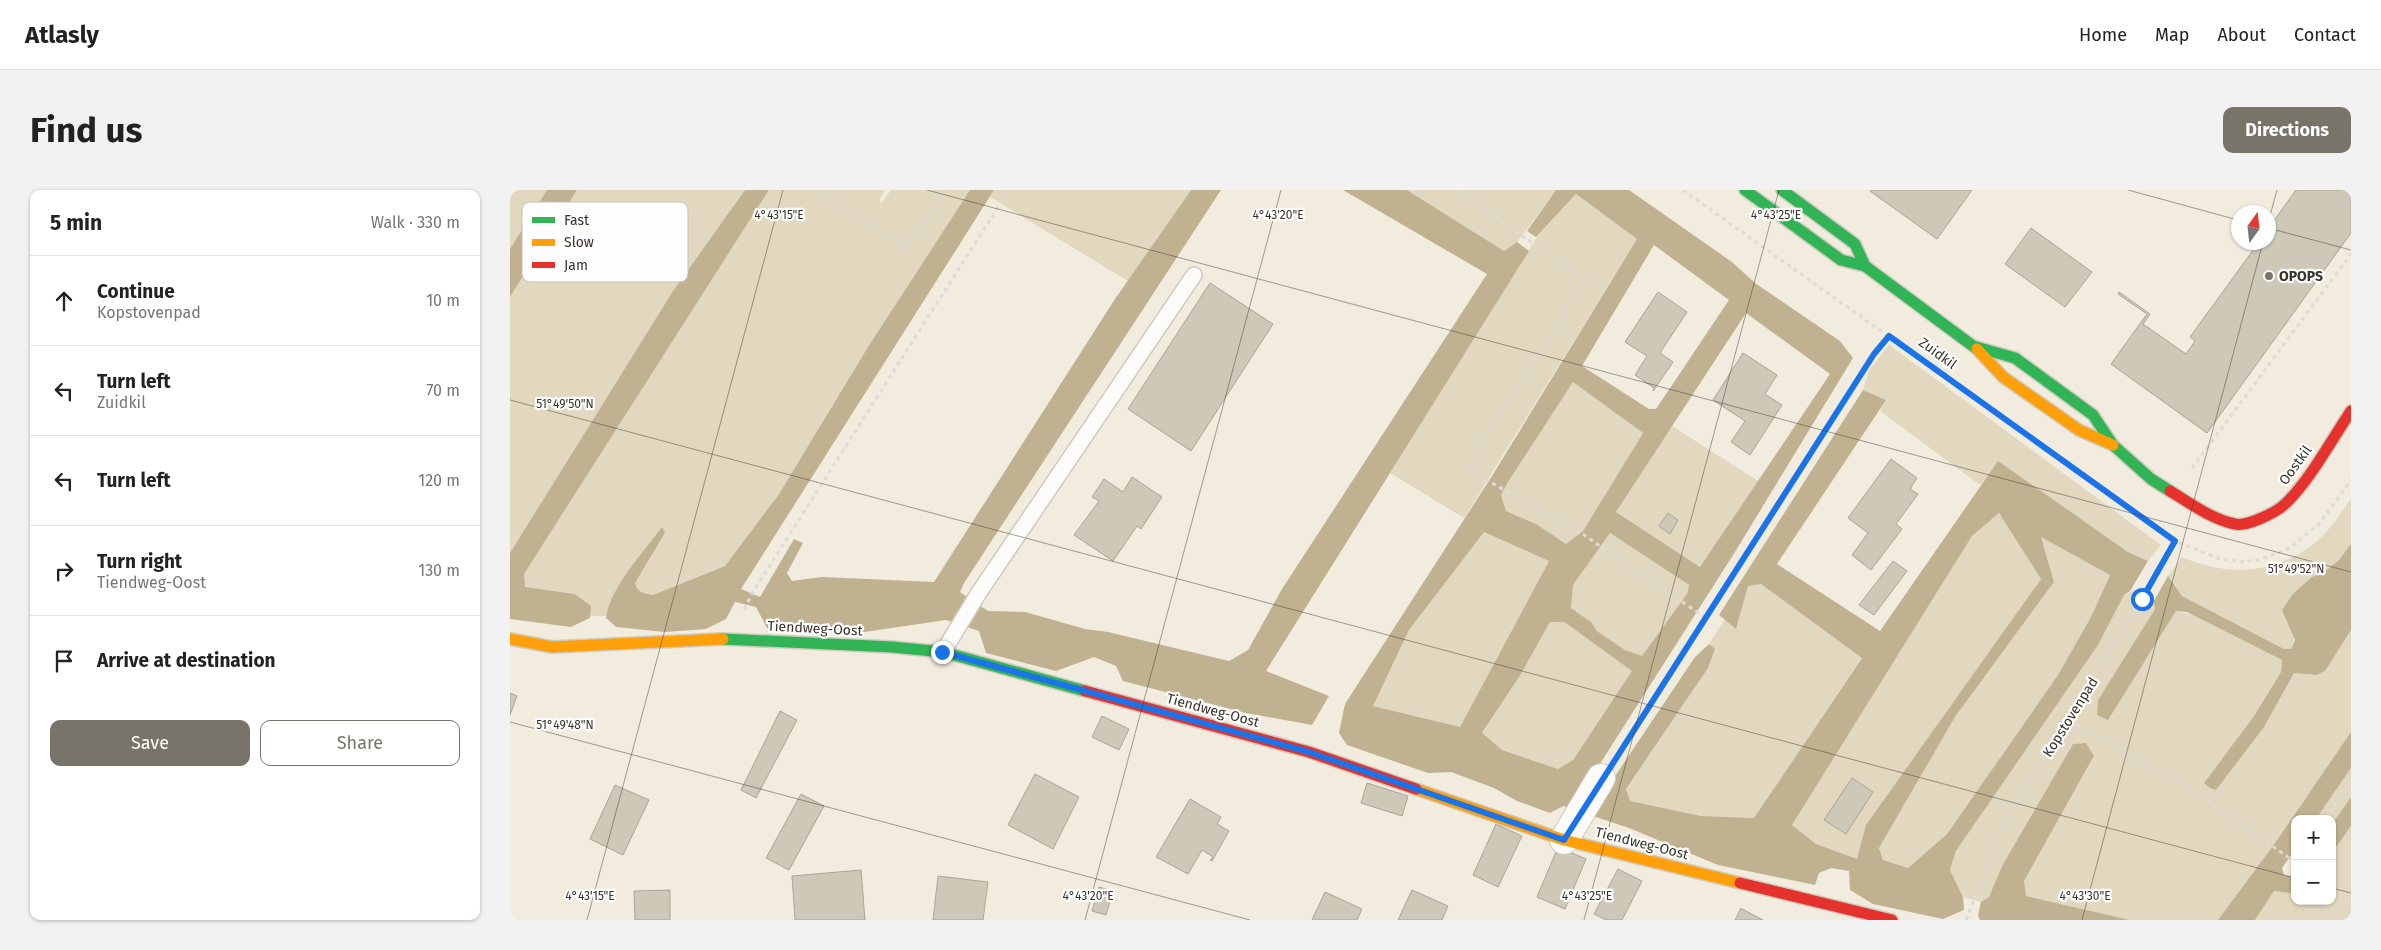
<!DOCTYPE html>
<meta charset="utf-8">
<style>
:root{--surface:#fff;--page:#f2f2f2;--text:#222;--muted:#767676;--line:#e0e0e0;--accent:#797469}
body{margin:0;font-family:"Fira Sans",sans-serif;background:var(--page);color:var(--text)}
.controls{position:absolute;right:15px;bottom:15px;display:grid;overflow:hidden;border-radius:10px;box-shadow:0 1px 4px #0004}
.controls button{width:45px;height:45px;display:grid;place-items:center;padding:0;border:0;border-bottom:1px solid var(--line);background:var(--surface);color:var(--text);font:25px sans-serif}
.compass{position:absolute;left:1721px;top:15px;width:45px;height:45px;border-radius:50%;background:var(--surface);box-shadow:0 1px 4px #0004;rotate:15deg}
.stop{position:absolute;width:15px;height:15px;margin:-11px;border:4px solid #1a73e8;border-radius:50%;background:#fff}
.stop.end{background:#1a73e8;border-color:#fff;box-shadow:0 1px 5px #0008}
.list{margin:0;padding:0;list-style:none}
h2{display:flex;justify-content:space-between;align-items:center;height:65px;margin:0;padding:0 20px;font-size:21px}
h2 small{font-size:16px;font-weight:400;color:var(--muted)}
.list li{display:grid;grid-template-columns:32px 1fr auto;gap:15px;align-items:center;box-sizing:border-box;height:90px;padding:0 20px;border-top:1px solid var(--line)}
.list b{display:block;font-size:19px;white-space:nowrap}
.list p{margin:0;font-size:16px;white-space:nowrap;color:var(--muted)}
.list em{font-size:16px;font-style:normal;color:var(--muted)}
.actions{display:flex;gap:10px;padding:15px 20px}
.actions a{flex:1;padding:11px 0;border:1px solid var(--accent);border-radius:10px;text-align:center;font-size:18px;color:var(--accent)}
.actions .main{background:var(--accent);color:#fff}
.icon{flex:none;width:28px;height:28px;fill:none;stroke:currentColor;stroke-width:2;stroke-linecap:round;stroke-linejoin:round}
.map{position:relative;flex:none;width:1841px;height:730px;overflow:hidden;border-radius:10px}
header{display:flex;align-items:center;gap:30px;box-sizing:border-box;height:70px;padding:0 25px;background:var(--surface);border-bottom:1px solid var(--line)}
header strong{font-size:24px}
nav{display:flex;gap:28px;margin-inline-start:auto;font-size:18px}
.intro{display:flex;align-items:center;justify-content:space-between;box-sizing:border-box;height:120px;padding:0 30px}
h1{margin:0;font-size:35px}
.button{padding:12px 22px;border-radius:10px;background:var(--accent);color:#fff;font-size:18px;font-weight:700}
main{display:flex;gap:30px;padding:0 30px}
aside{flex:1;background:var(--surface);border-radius:10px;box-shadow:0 1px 4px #0004}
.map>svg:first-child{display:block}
.green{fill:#e2d7bf}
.water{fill:#c0b290;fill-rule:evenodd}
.building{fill:#cec8b9;stroke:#a9a499}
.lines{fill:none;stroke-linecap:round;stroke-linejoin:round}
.lane-casing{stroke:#cfcabf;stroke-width:18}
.street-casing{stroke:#cfcabf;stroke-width:30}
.fast-casing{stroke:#cfcabf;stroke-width:14}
.slow-casing{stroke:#cfcabf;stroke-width:14}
.jam-casing{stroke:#cfcabf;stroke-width:14}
.path{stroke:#dddbd7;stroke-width:3;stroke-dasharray:4 4;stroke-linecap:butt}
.lane{stroke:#fdfcfa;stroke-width:15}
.street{stroke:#fdfcfa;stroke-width:28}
.fast{stroke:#30b455;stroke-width:11}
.slow{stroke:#ff9f0a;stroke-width:11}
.jam{stroke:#e5322d;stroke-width:11}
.route{stroke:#1a73e8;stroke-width:6}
.ticks{fill:none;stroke:#38342a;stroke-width:1;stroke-opacity:0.45}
.poi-dot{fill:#797469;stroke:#fdfdfd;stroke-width:2}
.labels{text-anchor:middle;stroke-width:4.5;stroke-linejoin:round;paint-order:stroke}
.poi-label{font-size:14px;font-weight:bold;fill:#38342a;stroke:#fdfdfd;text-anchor:start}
.street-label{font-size:14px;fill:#38342a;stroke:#fdfdfd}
.key{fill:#fdfdfd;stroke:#c2c1be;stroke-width:1}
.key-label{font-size:14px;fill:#38342a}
.ticks-label{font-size:12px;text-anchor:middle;fill:#38342a;stroke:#fdfdfd;stroke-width:4.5;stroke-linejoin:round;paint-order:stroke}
</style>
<header>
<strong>Atlasly</strong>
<nav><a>Home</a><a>Map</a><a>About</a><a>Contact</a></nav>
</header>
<div class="intro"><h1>Find us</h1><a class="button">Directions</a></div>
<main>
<aside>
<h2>5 min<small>Walk · 330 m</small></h2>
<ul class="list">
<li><svg class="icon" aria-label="ahead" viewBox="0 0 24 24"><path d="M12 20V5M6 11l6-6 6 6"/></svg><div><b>Continue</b><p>Kopstovenpad</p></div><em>10 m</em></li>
<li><svg class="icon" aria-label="left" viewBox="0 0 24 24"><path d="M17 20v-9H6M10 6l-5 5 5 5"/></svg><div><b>Turn left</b><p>Zuidkil</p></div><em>70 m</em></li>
<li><svg class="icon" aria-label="left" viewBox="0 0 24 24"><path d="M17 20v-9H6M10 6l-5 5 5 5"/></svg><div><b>Turn left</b></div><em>120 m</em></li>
<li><svg class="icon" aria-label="right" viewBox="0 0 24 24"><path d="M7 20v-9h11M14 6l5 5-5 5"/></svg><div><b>Turn right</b><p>Tiendweg-Oost</p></div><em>130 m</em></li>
<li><svg class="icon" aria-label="arrive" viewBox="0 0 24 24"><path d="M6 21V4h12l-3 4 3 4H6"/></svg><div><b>Arrive at destination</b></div></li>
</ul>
<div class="actions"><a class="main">Save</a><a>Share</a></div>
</aside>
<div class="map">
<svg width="1841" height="730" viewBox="0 0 1841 730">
<rect width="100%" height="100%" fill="#f2ecde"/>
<g class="green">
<path d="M0,0H37L0,59Z"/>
<path d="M67,0H235L163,101L0,363V107Z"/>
<path d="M259,0H375L370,9L371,14L381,0H460L358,157L269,304L215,376L143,405C133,403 128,403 125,393L155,343L98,418L97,426H80L81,416L65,404L15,397L14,384Z"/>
<path d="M484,0H681L618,91L480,7Z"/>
<path d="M897,0H1046L1007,52L994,61Z"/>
<path d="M1066,4L1127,49L954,328L880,283L1029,44Z"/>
<path d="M1379,155L1651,355L1638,371L1618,362L1488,272L1470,295L1370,221L1376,210L1353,200L1359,180Z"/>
<path d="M1063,192L1133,243L1073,341L1056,354L1026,335L996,321L991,305L998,292Z"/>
<path d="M1162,236L1248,291L1190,377L1106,322Z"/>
<path d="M1841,309C1841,320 1841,344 1841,354C1836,369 1816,381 1802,387L1781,459H1774L1672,406L1658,386L1672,367C1713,385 1753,385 1792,362C1813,351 1828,327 1841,309Z"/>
<path d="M1489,323L1531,389L1357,635L1347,670L1306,654L1282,635L1462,346Z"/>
<path d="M974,341L1039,371L950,537L863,516L899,440Z"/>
<path d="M1100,343L1179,395L1177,404L1132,467L1115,460L1087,441L1081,432L1061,418L1063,395Z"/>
<path d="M1531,347L1600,385L1581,427L1548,485L1437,644L1398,678L1373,670L1369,658L1445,527L1544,392Z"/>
<path d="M1251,394L1352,467L1244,628L1191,626L1119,611L1116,599L1198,478L1205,459L1199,454L1215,429L1226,439L1238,395Z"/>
<path d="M1625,400L1644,411L1645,419L1588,510L1587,525L1598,529L1666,421L1683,425L1772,470L1771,482L1744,526L1694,593L1754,537L1784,483L1807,485L1815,481L1841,440V542L1765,653L1708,730H1620L1516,706L1514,691L1584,567L1576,553L1563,554L1492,676L1479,707L1471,712L1453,707L1440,680L1446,661L1588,455L1614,405Z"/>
<path d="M1040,432H1053L1123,481L1063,570L1048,579L992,560L972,544L1011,484Z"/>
<path d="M1841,578V607L1822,634V629H1806Z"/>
<path d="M1841,636V730H1745L1764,701L1779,703L1785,701V711H1822V663Z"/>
</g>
<g class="water">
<path d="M37,0H67L0,107V59Z"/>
<path d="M235,0H259L14,384L15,397L65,404L81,416L80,428L61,437L0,429V363L163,101Z"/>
<path d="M460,0H484L231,399L250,407L284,349L293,353L277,383L282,391L312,387L424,392L605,109L681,0H711L454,393L450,402L478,421L515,422L575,439L598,442L719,471L738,460L772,399L977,84L833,0H897L994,61L1007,52L1019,61L756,481L819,506L802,535L736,523L613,491L606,476L584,467L546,481L476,463L469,441L436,430L354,442L257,438L246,417L225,412L216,429L196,439L155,442L106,437L96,428C100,397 134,362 152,337L155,343L125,393C128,403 133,403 143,405L215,376L269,304L358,157Z"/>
<path d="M1046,0H1119L1222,72L1245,93L1330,151L1343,168L1225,362L1079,591L1093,604L1185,467L1199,454L1205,459L1198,478L1116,599L1120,611L1191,626L1244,628L1352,468L1251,394L1238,396L1226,439L1209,425L1353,200L1376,210L1267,374L1370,441L1488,271L1618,362L1638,371L1620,401L1614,405L1588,455L1446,661L1440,680L1453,707L1454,720L1433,729L1363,714L1340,700L1339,681L1321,678L1309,683L1305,695L1208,675L1119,638L1053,616L1040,623L1007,611L984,598L941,582L918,583L837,555L829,543L835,514L982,286L1127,49L1066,4L1026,47L1017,41ZM1144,55L1219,110L1146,219H1139L1072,176ZM1236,123L1320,184L1190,377L1106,322ZM1063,192L1133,243L1073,341L1056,354L1026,334L996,321L991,305L998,292ZM1489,323L1531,389L1356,635L1347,669L1306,654L1282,635L1462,346ZM974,342L1039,371L950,537L863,516L899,440ZM1100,343L1179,395L1177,404L1132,466L1115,460L1087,441L1081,432L1061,418L1063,395ZM1531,347L1600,385L1581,427L1548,485L1437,644L1398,678L1373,670L1369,658L1445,527L1544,392ZM1040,432H1054L1122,481L1063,570L1048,579L992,560L972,543L1011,484Z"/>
<path d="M1841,354V440L1815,481L1807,485L1784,483L1754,537L1706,600L1700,598L1694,593L1744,526L1771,482L1772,470L1677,422L1666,421L1598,530L1587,525L1588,510L1645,419L1644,411L1658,386L1672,406L1774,459H1781L1785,450L1772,420L1783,404L1802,387L1815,381L1829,370Z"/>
<path d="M1841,542V578L1806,629H1785V660L1772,678L1774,685L1785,688V701L1779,703L1764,701L1745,730H1708L1765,653Z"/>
<path d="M1576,553L1584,566L1514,691L1516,706L1620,730H1470L1468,725L1471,712L1479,707L1492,676L1563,554Z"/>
<path d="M1841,607V636L1822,663V634Z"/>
</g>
<g class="building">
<path d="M1361,0H1462L1427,49L1360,1Z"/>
<path d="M1786,0H1841V43L1697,243L1601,174L1637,124L1608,104L1609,102L1640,124L1633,134L1676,164L1685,151L1680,147L1749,52H1758V39Z"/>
<path d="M1521,38L1582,82L1555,117L1495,74Z"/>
<path d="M700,93L763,134L681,261L618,219Z"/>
<path d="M1148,102L1177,122L1150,163L1163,172L1143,201L1144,198L1125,185L1137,166L1115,152Z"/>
<path d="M1233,163L1267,185L1255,204L1272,215L1240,265L1221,252L1235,231L1203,210Z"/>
<path d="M1381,269L1407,288L1400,299L1408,304L1386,334L1392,339L1361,380L1342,365L1358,343L1338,328Z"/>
<path d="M622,287L652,307L631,339L627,336L603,371L564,345L589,311L582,307L594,289L613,302Z"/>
<path d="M1158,323L1168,330L1160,344L1149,336Z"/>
<path d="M1383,371L1397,381L1364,425L1349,415Z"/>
<path d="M0,503L7,506L0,525Z"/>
<path d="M270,521L287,530L246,608L231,600Z"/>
<path d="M592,526L619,539L609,560L582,547Z"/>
<path d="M525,584L569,607L543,659L498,635Z"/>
<path d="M1342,588L1363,602L1336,644L1314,630Z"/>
<path d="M857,593L898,606L892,626L851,613Z"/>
<path d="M105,595L139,610L113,665L80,649Z"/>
<path d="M291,604L314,616L279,680L256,668Z"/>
<path d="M680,609L711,627L707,634L719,641L702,671L700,670L703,667L692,660L678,684L646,667Z"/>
<path d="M986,634L1012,646L988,697L963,685Z"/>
<path d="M1048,657L1076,669L1055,719L1027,707Z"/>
<path d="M1108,679L1132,691L1112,730H1096L1084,724Z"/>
<path d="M351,680L355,730H285L282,686Z"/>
<path d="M428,686L478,692L473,730H423Z"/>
<path d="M589,697L603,701L596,725L582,721Z"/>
<path d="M160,700V730H125L124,701Z"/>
<path d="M902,700L938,716L932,730H888Z"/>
<path d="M815,702L852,719L847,730H802Z"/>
<path d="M1231,718L1232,719L1253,730H1225Z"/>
</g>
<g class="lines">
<defs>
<path id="lane" d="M433,462L468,404L684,85"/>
<path id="street" d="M1054,650L1091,588"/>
<g id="fast">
<path d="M1235,0L1331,70L1355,76L1467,159"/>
<path d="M1272,0L1345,54L1355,76"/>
<path d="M1466,157L1505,168L1583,225L1603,255L1641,289L1660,301"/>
<path d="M213,449L382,457L433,462L575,501"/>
</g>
<g id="slow">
<path d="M1467,159L1493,187L1569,240L1603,255"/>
<path d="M0,449L42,457L213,449"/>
<path d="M906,599L1054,650L1230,693"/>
</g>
<g id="jam">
<path d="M1660,301C1680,313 1701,329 1725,334C1736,337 1765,323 1774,315C1799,292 1822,249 1841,221"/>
<path d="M575,501L799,562L906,599"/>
<path d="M1230,693L1382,730"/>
</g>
</defs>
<use href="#lane" class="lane-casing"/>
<use href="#street" class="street-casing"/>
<use href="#fast" class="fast-casing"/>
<use href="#slow" class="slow-casing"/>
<use href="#jam" class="jam-casing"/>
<g class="path">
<path d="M304,0L393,56L399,55L436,0"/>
<path d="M946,0L1076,90L958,274L971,287L1068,341L1196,428"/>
<path d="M1173,0L1472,213"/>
<path d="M1499,233L1665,351L1707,368L1730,372L1749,370L1780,358L1810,333L1841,290"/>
<path d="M1682,278L1841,64"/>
<path d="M234,419L243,402L499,0"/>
<path d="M1559,530L1681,599L1785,672"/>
<path d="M1108,563L1363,164L1379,146"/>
<path d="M1815,629L1841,591"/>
<path d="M1456,730L1497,627L1559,530L1665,351"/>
</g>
<use href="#lane" class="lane"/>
<use href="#street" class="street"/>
<use href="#fast" class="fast"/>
<use href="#slow" class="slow"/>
<use href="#jam" class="jam"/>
</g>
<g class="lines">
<path class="route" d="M432,462L799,562L1054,650L1364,164L1379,146L1665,351L1632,409"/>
</g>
<path class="ticks" d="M417,0L1841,382M1618,0L1728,30M1758,33L1767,0M1758,38L1841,60M0,210L1785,688M0,532L740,730M1822,698L1841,703M77,730L273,0M575,730L771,0M1074,730L1269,0M1572,730L1753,52"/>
<circle class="poi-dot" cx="1759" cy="86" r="5"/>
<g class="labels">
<g class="poi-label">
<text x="1769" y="91">OPOPS</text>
</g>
<g class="street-label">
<text transform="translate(1428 163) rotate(36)" y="5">Zuidkil</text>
<text transform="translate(1785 275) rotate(-54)" y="5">Oostkil</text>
<text transform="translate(305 438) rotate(3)" y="5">Tiendweg-Oost</text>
<text transform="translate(703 520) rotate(15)" y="5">Tiendweg-Oost</text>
<text transform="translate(1560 527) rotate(-58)" y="5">Kopstovenpad</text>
<text transform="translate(1132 653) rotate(14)" y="5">Tiendweg-Oost</text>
</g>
</g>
<rect x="12" y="12" width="166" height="80" rx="8" class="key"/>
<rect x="22" y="27" width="23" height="6" fill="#30b455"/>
<rect x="22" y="49" width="23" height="7" fill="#ff9f0a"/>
<rect x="22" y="72" width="23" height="6" fill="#e5322d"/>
<g class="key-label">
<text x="54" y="35">Fast</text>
<text x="54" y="57">Slow</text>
<text x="54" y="80">Jam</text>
</g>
<g class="ticks-label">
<text x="269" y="29">4°43'15"E</text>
<text x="768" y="29">4°43'20"E</text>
<text x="1266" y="29">4°43'25"E</text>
<text x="55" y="218">51°49'50"N</text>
<text x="1786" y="383">51°49'52"N</text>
<text x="55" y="539">51°49'48"N</text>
<text x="80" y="710">4°43'15"E</text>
<text x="578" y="710">4°43'20"E</text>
<text x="1077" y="710">4°43'25"E</text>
<text x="1575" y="710">4°43'30"E</text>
</g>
</svg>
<div class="controls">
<button>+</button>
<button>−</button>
</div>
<svg class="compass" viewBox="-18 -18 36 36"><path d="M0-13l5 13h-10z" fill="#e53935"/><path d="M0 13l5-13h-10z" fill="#767676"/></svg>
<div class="stop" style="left:1632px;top:409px"></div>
<div class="stop end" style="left:432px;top:462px"></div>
</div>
</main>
